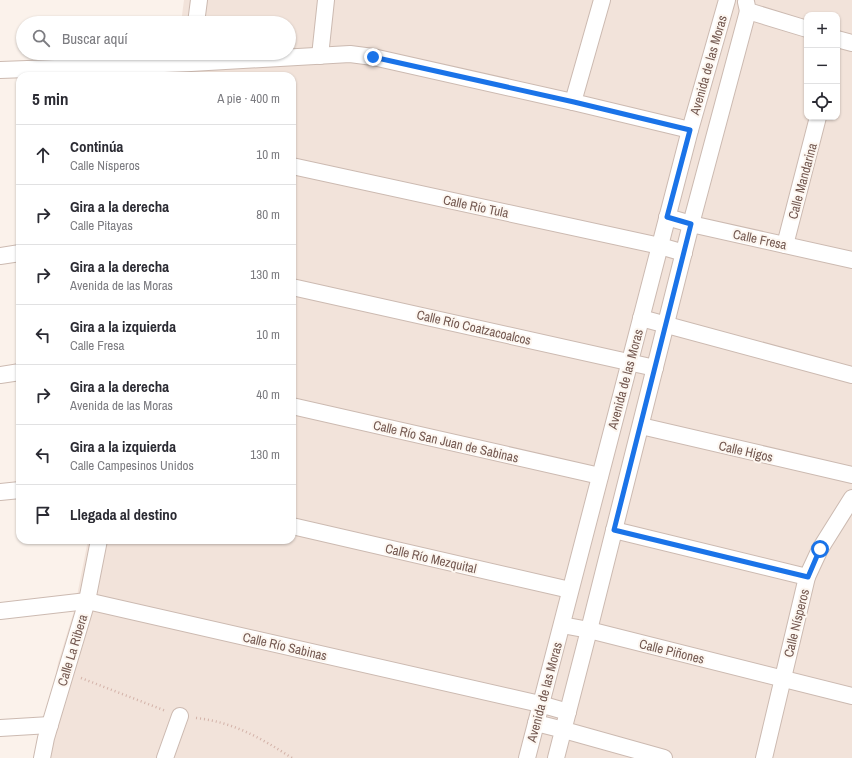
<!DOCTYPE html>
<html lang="es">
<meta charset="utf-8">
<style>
:root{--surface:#fff;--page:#f7f7f7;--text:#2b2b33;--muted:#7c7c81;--line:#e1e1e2}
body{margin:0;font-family:"Archivo Narrow",sans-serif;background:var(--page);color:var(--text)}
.controls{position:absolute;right:12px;top:12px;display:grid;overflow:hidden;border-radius:8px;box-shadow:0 1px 3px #0004}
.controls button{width:36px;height:36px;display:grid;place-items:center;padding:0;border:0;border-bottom:1px solid var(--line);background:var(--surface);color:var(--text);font:20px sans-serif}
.stop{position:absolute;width:12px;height:12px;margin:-9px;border:3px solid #1a73e8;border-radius:50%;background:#fff}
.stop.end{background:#1a73e8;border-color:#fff;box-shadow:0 1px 4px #0008}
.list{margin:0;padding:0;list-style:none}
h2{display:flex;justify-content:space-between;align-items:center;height:52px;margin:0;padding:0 16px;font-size:17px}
h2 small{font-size:13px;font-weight:400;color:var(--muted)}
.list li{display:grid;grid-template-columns:26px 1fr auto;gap:12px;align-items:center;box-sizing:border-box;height:60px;padding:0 16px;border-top:1px solid var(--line)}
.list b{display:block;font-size:15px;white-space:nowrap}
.list p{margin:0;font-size:13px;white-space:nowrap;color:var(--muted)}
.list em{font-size:13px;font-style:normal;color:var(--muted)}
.icon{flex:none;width:22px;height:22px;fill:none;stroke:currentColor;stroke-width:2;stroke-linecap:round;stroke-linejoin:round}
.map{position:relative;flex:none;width:852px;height:758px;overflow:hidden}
.search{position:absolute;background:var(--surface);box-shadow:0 1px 3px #0004;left:16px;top:16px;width:280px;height:44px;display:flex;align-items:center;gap:10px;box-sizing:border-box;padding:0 14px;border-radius:22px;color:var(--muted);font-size:15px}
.panel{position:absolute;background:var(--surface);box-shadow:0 1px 3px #0004;left:16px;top:72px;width:280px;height:472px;border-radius:12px}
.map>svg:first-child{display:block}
.residential{fill:#f2e3da;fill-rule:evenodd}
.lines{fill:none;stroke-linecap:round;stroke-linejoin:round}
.street-casing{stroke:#ccbab1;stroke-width:18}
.path{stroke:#d3b2a8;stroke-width:2.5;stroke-dasharray:1 3;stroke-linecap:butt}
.street{stroke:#fff;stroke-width:16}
.route{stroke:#1a73e8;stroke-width:5}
.labels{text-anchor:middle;stroke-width:4;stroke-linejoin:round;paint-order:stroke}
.street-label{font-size:13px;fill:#735850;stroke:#fdf7f1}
</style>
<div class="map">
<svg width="852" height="758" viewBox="0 0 852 758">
<rect width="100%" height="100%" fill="#fbf2eb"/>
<path class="residential" d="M184,0H852V758H40L58,663L74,611L88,540H292V76H175L178,53H289V23H181ZM807,15H837V117H807Z"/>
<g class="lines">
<defs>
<g id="street">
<path d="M746,2L748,11L807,29"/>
<path d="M196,23L199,0"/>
<path d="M837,39L852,43"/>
<path d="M320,56L326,0"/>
<path d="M0,70L191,63L350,54L373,57L573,102L690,130"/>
<path d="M573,102L602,0"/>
<path d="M292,166L660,246L684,253"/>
<path d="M667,217L691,224L852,260"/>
<path d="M785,245L818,117"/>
<path d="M0,256L20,253"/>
<path d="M292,287L655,368"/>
<path d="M641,318L852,375"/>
<path d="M0,375L20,372"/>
<path d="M292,406L600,476"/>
<path d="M641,426L852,475"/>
<path d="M0,492L20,490"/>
<path d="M292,526L570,590"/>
<path d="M614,530L807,577"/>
<path d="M0,611L87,601L540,704L568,712"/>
<path d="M562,625L589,630L852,696"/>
<path d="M536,723L564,730L664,758"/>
<path d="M0,728L50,725"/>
<path d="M42,758L46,738L87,601L99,540"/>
<path d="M165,758L180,716"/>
<path d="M527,758L690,130L727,0"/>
<path d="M556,758L589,630L691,224L748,11"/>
<path d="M764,758L807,577L820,549L852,498"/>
</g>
</defs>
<use href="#street" class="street-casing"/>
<g class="path">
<path d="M81,678L166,711"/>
<path d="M196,718C233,722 261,738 292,758"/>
</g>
<use href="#street" class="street"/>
</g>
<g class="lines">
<path class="route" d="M373,57L574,102L690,130L667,217L691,224L614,530L808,577L820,549"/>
</g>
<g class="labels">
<g class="street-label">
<text transform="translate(708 65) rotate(-74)" y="5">Avenida de las Moras</text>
<text transform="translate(802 181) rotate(-75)" y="5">Calle Mandarina</text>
<text transform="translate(476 206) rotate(12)" y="5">Calle Río Tula</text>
<text transform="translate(760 239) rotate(12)" y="5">Calle Fresa</text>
<text transform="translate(474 327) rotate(13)" y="5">Calle Río Coatzacoalcos</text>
<text transform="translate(625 379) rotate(-75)" y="5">Avenida de las Moras</text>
<text transform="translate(446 441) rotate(13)" y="5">Calle Río San Juan de Sabinas</text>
<text transform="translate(746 451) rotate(13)" y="5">Calle Higos</text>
<text transform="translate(431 558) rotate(13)" y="5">Calle Río Mezquital</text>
<text transform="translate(796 623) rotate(-76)" y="5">Calle Nísperos</text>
<text transform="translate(285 646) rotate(13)" y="5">Calle Río Sabinas</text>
<text transform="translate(72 650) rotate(-73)" y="5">Calle La Ribera</text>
<text transform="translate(672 651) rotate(14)" y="5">Calle Piñones</text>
<text transform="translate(544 692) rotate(-75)" y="5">Avenida de las Moras</text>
</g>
</g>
</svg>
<div class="controls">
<button>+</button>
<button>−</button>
<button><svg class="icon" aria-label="locate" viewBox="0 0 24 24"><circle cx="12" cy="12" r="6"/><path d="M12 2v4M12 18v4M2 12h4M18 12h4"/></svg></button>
</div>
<div class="stop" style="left:820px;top:549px"></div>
<div class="stop end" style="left:373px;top:57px"></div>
<div class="search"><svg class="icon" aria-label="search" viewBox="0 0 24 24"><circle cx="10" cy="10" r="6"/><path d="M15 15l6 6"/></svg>Buscar aquí</div>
<section class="panel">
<h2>5 min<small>A pie · 400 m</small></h2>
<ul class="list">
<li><svg class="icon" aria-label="ahead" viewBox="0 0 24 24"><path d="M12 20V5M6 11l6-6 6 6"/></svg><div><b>Continúa</b><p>Calle Nísperos</p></div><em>10 m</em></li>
<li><svg class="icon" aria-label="right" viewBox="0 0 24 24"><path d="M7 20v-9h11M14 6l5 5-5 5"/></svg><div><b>Gira a la derecha</b><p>Calle Pitayas</p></div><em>80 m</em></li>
<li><svg class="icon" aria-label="right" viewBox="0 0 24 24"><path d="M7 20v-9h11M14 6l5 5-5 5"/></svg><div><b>Gira a la derecha</b><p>Avenida de las Moras</p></div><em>130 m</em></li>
<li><svg class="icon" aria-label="left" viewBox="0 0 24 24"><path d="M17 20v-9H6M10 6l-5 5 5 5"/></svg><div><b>Gira a la izquierda</b><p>Calle Fresa</p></div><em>10 m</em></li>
<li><svg class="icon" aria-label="right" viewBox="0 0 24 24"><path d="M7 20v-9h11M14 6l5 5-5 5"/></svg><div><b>Gira a la derecha</b><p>Avenida de las Moras</p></div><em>40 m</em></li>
<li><svg class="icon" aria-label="left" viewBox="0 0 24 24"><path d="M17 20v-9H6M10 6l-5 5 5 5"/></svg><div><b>Gira a la izquierda</b><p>Calle Campesinos Unidos</p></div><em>130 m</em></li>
<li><svg class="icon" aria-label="arrive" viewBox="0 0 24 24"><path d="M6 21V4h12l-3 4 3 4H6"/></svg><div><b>Llegada al destino</b></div></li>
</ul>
</section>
</div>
